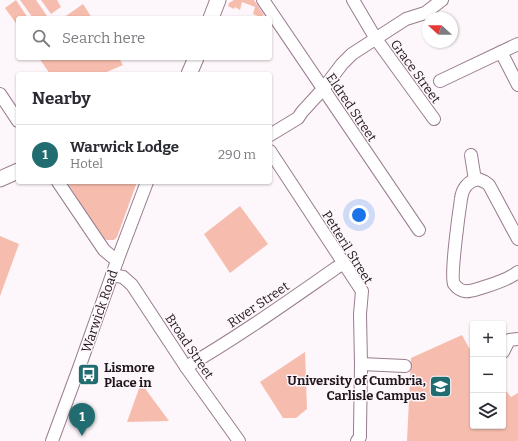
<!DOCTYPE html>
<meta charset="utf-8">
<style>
:root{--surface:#fff;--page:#f7f7f7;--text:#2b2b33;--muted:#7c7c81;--line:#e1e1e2;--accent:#206c70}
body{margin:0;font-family:Bitter,serif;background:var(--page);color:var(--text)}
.controls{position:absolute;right:12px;bottom:12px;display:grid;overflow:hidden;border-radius:4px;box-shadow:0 1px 3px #0004}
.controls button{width:36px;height:36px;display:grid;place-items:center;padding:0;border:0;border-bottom:1px solid var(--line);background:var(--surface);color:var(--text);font:20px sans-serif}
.compass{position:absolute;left:422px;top:12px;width:36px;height:36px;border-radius:50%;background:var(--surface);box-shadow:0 1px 3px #0004;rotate:291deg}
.you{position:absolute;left:359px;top:215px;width:14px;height:14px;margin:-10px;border:3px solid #fff;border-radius:50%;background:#1a73e8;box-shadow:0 0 0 6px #1a73e833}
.badge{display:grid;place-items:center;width:26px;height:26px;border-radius:50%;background:var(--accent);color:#fff;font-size:13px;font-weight:700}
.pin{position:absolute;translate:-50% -33px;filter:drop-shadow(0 1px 2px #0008)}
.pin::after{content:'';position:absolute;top:21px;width:14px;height:12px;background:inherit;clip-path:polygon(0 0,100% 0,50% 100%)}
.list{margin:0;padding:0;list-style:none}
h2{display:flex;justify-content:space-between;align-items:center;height:52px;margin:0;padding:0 16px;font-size:17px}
h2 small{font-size:13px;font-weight:400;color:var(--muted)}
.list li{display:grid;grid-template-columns:26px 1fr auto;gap:12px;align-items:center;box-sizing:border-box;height:60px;padding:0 16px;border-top:1px solid var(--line)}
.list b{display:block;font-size:15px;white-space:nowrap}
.list p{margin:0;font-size:13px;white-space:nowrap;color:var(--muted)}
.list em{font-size:13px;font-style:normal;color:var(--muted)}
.icon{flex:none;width:22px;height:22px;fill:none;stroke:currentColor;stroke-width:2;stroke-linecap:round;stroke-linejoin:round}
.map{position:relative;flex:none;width:518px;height:441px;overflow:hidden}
.search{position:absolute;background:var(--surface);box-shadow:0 1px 3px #0004;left:16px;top:16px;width:256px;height:44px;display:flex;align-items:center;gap:10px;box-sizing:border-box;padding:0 14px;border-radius:4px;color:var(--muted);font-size:15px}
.panel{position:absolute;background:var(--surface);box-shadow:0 1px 3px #0004;left:16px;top:72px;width:256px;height:112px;border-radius:4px}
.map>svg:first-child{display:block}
.green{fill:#f6bdae}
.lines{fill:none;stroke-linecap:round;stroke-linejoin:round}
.minor-casing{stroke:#997d8f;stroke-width:14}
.major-casing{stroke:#997d8f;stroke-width:17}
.minor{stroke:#fff;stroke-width:12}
.major{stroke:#fff;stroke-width:15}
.labels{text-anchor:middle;stroke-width:3;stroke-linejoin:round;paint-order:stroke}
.street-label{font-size:13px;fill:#22171e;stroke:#fdf6fa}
.poi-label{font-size:13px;font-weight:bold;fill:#22171e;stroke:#fdf6fa;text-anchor:start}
</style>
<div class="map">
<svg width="518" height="441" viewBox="0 0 518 441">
<rect width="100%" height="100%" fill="#fdf6fa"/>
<g class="green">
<path d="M16,0L28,18H18V26L5,8Z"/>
<path d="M20,0H36L47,16L43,18H33Z"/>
<path d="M41,0H57L61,7L51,14Z"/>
<path d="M234,0H254L264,15L260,17L253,14L255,7L242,2L240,10L235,7L234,9L228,6L229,3Z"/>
<path d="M83,4L92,18H63Z"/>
<path d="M39,58H119L123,65L102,74H50Z"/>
<path d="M67,182H137L117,237L114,240H107L100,236Z"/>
<path d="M240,206L268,244L230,273L204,234Z"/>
<path d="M0,236L19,244L0,296Z"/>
<path d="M462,335L473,355V426H503V393L506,391L511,397L518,393V441H407L411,358Z"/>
<path d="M305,352L307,409L296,418H283L260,382Z"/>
<path d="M141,383L169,421L127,422Z"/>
</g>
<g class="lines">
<defs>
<g id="minor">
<path d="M263,0L419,230"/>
<path d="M353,0L376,39L434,119"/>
<path d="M501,52L518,85"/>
<path d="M440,81L518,44"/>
<path d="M0,94L18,121"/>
<path d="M270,135L298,118L302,112L323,89L342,64L352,54L406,19L425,13L442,0"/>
<path d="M270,151L362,291L360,314L361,364L360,430V437L357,441"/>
<path d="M471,155L475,180"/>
<path d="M58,182L104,250L117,261"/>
<path d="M518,239L489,185L485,182L478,179C468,181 462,189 461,199C459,212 450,277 454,284C462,295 471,291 481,288C493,284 508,280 518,272"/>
<path d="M112,275L123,277L132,285L186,367L239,441"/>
<path d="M503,352L509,340L518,339"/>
<path d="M361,364L405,366"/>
<path d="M186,367C238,337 287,302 336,268L344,263"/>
<path d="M52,441L79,368L117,261L147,182"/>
</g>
<g id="major">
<path d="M211,18L218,0"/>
<path d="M189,74L196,58"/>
<path d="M0,179L18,171"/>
</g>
</defs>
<use href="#minor" class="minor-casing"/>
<use href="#major" class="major-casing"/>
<use href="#minor" class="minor"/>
<use href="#major" class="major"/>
</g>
<defs>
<symbol id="bus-square" viewBox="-11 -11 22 22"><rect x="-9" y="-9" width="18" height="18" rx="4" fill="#206c70" stroke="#fdf6fa"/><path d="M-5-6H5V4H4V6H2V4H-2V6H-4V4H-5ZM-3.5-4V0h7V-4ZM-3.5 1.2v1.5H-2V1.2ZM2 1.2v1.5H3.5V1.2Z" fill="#fff"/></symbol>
<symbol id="university-square" viewBox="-11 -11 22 22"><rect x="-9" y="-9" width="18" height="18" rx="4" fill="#206c70" stroke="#fdf6fa"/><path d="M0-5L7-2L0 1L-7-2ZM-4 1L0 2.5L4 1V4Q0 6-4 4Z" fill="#fff"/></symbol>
</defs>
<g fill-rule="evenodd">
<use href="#bus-square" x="76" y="362" width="25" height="25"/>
<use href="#university-square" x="428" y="374" width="25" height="25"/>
</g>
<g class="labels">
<g class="street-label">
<text transform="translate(416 71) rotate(54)" y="5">Grace Street</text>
<text transform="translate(352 107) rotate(56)" y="5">Eldred Street</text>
<text transform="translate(348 247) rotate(58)" y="5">Petteril Street</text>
<text transform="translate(258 304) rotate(-34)" y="5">River Street</text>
<text transform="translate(99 311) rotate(-71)" y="5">Warwick Road</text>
<text transform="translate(190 346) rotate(56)" y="5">Broad Street</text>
</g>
<g class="poi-label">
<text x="104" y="372">Lismore<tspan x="104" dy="15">Place in</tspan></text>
<text x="426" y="385" text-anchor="end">University of Cumbria,<tspan x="426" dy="15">Carlisle Campus</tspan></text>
</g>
</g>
</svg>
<div class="controls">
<button>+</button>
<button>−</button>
<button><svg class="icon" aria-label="layers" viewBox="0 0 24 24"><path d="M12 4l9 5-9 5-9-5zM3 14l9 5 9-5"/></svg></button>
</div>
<svg class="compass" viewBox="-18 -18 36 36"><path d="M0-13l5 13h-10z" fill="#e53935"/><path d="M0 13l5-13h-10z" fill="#7c7c81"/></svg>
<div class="you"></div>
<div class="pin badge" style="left:82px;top:436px">1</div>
<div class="search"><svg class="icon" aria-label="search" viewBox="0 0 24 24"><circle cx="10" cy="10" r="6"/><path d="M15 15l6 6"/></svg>Search here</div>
<section class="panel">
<h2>Nearby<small></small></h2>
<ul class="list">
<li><span class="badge">1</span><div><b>Warwick Lodge</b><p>Hotel</p></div><em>290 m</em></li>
</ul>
</section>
</div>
